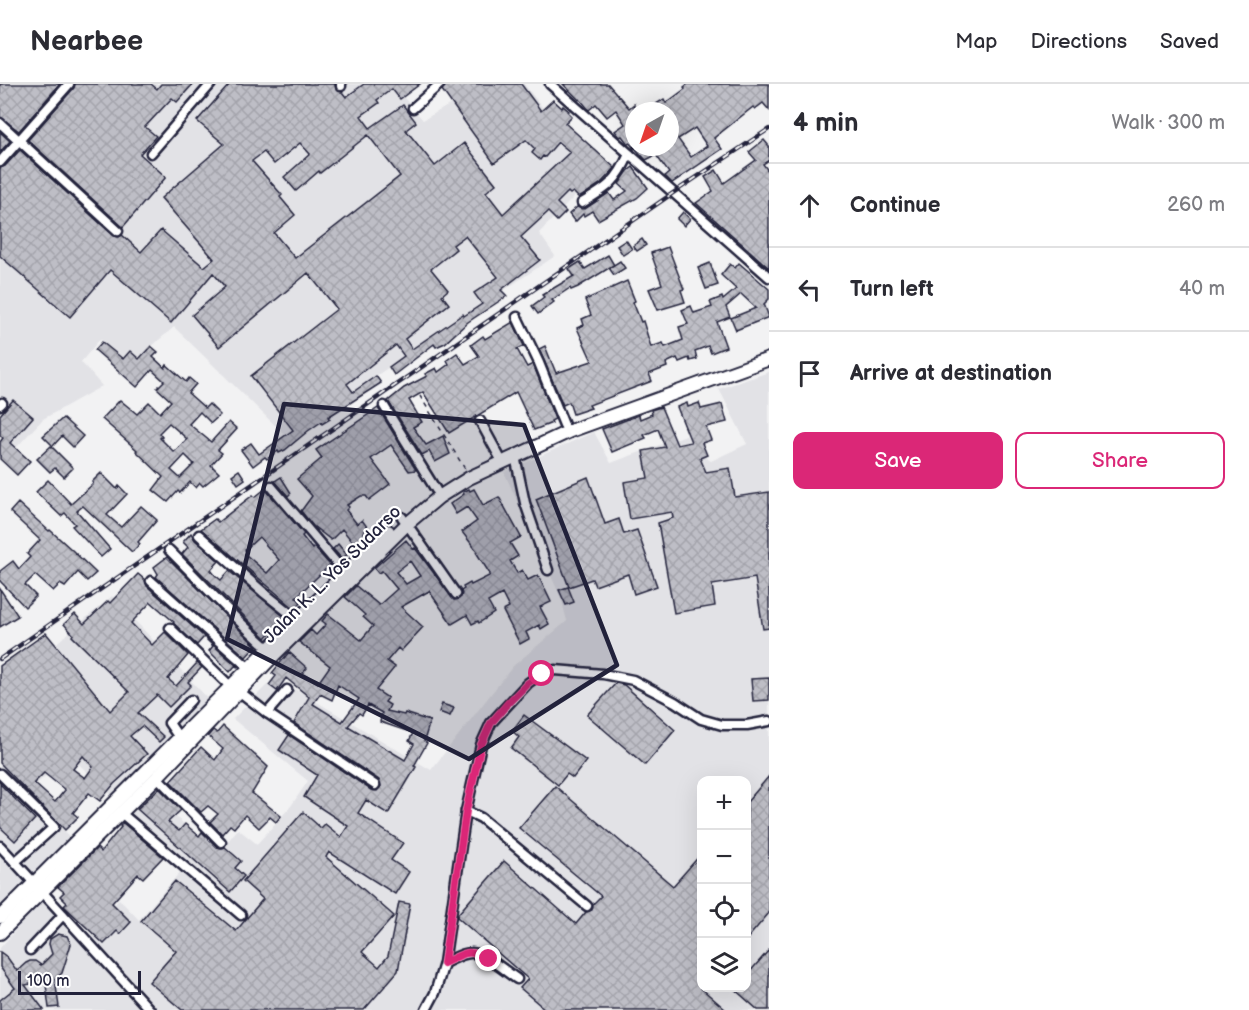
<!DOCTYPE html>
<meta charset="utf-8">
<style>
:root{--surface:#fff;--page:#f7f7f7;--text:#2b2b33;--muted:#7c7c81;--line:#e1e1e2;--accent:#db2777}
body{margin:0;font-family:"Balsamiq Sans",sans-serif;background:var(--page);color:var(--text)}
.controls{position:absolute;right:18px;bottom:18px;display:grid;overflow:hidden;border-radius:12px;box-shadow:0 6px 24px #0002}
.controls button{width:54px;height:54px;display:grid;place-items:center;padding:0;border:0;border-bottom:2px solid var(--line);background:var(--surface);color:var(--text);font:30px sans-serif}
.compass{position:absolute;left:625px;top:18px;width:54px;height:54px;border-radius:50%;background:var(--surface);box-shadow:0 6px 24px #0002;rotate:220deg}
.scale{position:absolute;left:18px;bottom:15px;width:123px;box-sizing:border-box;padding-left:6px;border:3px solid #22223b;border-top:0;font-size:16px;line-height:21px;white-space:nowrap;color:#22223b;-webkit-text-stroke:4px #fff;paint-order:stroke}
.stop{position:absolute;width:18px;height:18px;margin:-14px;border:4px solid #db2777;border-radius:50%;background:#fff}
.stop.end{background:#db2777;border-color:#fff;box-shadow:0 2px 6px #0008}
.list{margin:0;padding:0;list-style:none}
h2{display:flex;justify-content:space-between;align-items:center;height:78px;margin:0;padding:0 24px;font-size:26px}
h2 small{font-size:20px;font-weight:400;color:var(--muted)}
.list li{display:grid;grid-template-columns:39px 1fr auto;gap:18px;align-items:center;box-sizing:border-box;height:84px;padding:0 24px;border-top:2px solid var(--line)}
.list b{display:block;font-size:22px;white-space:nowrap}
.list em{font-size:20px;font-style:normal;color:var(--muted)}
.actions{display:flex;gap:12px;padding:18px 24px}
.actions a{flex:1;padding:14px 0;border:2px solid var(--accent);border-radius:12px;text-align:center;font-size:21px;color:var(--accent)}
.actions .main{background:var(--accent);color:#fff}
.icon{flex:none;width:33px;height:33px;fill:none;stroke:currentColor;stroke-width:2;stroke-linecap:round;stroke-linejoin:round}
.map{position:relative;flex:none;width:769px;height:926px;overflow:hidden}
header{display:flex;align-items:center;gap:36px;box-sizing:border-box;height:84px;padding:0 30px;background:var(--surface);border-bottom:2px solid var(--line)}
header strong{font-size:28px}
nav{display:flex;gap:33px;margin-inline-start:auto;font-size:21px}
main{display:flex}
aside{flex:1;background:var(--surface)}
.map>svg:first-child{display:block}
.built{fill:#e2e2e6;fill-rule:evenodd}
.building{fill:url(#building-cross-hatch);stroke:#22223b;stroke-width:1.5;fill-rule:evenodd}
.lines{fill:none;stroke-linecap:round;stroke-linejoin:round}
.minor-casing{stroke:#22223b;stroke-width:13}
.highway-casing{stroke:#22223b;stroke-width:16}
.path{stroke:#22223b;stroke-width:1.5;stroke-dasharray:4.5 4.5;stroke-linecap:butt}
.minor{stroke:#fff;stroke-width:8}
.highway{stroke:#fff;stroke-width:12}
.rail-casing{stroke:#22223b;stroke-width:4.5}
.rail{stroke:#fff;stroke-width:2;stroke-dasharray:7;stroke-linecap:butt}
.route{stroke:#db2777;stroke-width:8}
.marked{fill:#22223b;fill-opacity:0.2;stroke:#22223b;stroke-width:4.5;stroke-linejoin:round}
.labels{text-anchor:middle;stroke-width:4.5;stroke-linejoin:round;paint-order:stroke}
.street-label{font-size:18px;fill:#22223b;stroke:#fff}
</style>
<header>
<strong>Nearbee</strong>
<nav><a>Map</a><a>Directions</a><a>Saved</a></nav>
</header>
<main>
<div class="map">
<svg width="769" height="926" viewBox="0 0 769 926">
<defs>
<pattern id="building-cross-hatch" width="8" height="8" patternUnits="userSpaceOnUse" patternTransform="scale(1.5)"><rect width="8" height="8" fill="#bebec6"/><path d="M0 0l8 8M0 8l8-8" fill="none" stroke="#a3a3ab"/></pattern>
</defs>
<rect width="100%" height="100%" fill="#f2f2f3"/>
<filter id="ink" filterUnits="userSpaceOnUse"><feTurbulence type="fractalNoise" baseFrequency=".0167" numOctaves="2"/><feDisplacementMap in="SourceGraphic" scale="12" xChannelSelector="R" yChannelSelector="G"/><feConvolveMatrix kernelMatrix="1 2 1 2 8 2 1 2 1" color-interpolation-filters="sRGB"/></filter>
<g filter="url(#ink)">
<g class="built">
<path d="M0,0H392L423,36L486,0H524L558,43L608,78L539,149L555,172L286,352L174,243L131,280L100,255L81,278L102,302L43,335L12,368L0,361Z"/>
<path d="M769,288V926H0V864L48,809L90,853L119,815L139,836L181,787L121,737L148,709L218,769L238,745L257,760L291,722L308,697L233,635L275,593L431,686L513,582L567,537L561,514L504,388L594,348L611,379L686,351L695,367L711,377L747,360L719,305ZM702,696H746V904H702Z"/>
<path d="M112,512L211,618L116,715L70,672L24,710L71,753L0,825V607Z"/>
</g>
<g class="building">
<path d="M0,0H60L19,47L0,33Z"/>
<path d="M75,0H151L157,5L161,0H193L177,18L172,14L145,43L156,52L140,70L166,93L123,143L28,56L74,4Z"/>
<path d="M230,0H335L336,6L342,8L346,13L364,0H420L400,15L392,5L377,16L379,19L361,32L370,44L403,21L416,38L406,46L435,82L464,59L496,100L486,108L503,130L570,68L558,58L545,73L543,72L540,76L532,69L535,65L526,56L494,79L442,6L446,0H521L541,27L553,16L562,24L563,22L569,27L568,28L572,32L565,39L615,84L601,99L579,114L573,108L570,110L568,108L557,119L566,128L557,137L548,128L521,153L540,176L501,206L507,212L468,238L445,259L436,263L434,260L394,291L389,283L404,272L396,261L347,300L353,308L376,292L381,299L328,333L330,335L322,340L321,338L308,347L285,366L279,369L278,367L267,375L265,373L253,382L241,366L251,359L259,370L293,346L251,292L337,225L308,189L219,263L192,231L225,203L213,189L171,239L110,186L70,233L0,172V84L5,82L20,66L114,152L119,153L122,151L141,168L161,146L204,183L214,175L161,114L224,60L197,37ZM368,51L400,92L295,174L274,149L295,131L280,113L282,111L252,77L264,68L274,80L300,59L310,70L284,93L296,107L319,87L320,89ZM465,152L498,193L474,209L482,220L464,232L463,230L412,265L405,255L449,220L442,211L448,206L431,185L456,165L453,161Z"/>
<path d="M563,0H608L629,24L634,20V65L630,59L628,60L622,52L620,53L615,47L625,40L616,26L607,33L596,20L589,26L580,15L579,16Z"/>
<path d="M688,0H769V26L763,19L755,25L753,23L714,54L722,65L672,99L665,92L669,89L656,71L646,76L634,63H670V27H645L664,15L666,19L685,5L684,3ZM695,44L707,62L691,73L678,55Z"/>
<path d="M0,48L10,57L0,68Z"/>
<path d="M764,56L769,62V76L763,80L769,88V184L696,119L713,107L705,93L716,86L724,99L756,76L749,68Z"/>
<path d="M633,83L648,104L637,114L598,136L592,127L584,132L583,130L575,138L569,130L577,123L585,125L609,109L614,116L627,107L619,100L628,87Z"/>
<path d="M683,128L690,135L684,142L677,135Z"/>
<path d="M642,155L646,161L637,167L633,162Z"/>
<path d="M626,156L632,165L623,171L617,162Z"/>
<path d="M668,163L684,205L681,206L685,218L658,226L649,205L662,200L651,169Z"/>
<path d="M608,171L614,181L578,203L571,206L570,204L552,216L554,218L538,230L532,222L544,213L542,211L574,192L569,185L580,178L585,185Z"/>
<path d="M620,177L625,184L614,191L609,184Z"/>
<path d="M710,179L718,201L706,205L698,184Z"/>
<path d="M739,179L769,205V215L764,220L769,233L736,246L731,234L756,224L741,210L726,223L730,233L717,238L726,263L711,269L708,262L695,267L697,275L690,277L689,274L679,278L677,274L666,279L667,283L649,290L652,297L589,321L591,324L573,330L569,318L563,321L539,265L545,262L556,289L592,277L577,244L584,241L582,235L591,231L585,216L627,197L635,217L633,218L641,238L643,237L651,263L663,259L665,263L683,256L679,243L688,240L682,226L691,222L694,229L712,223L710,218L722,213L723,216L736,205L721,191L730,180L735,184Z"/>
<path d="M513,238L524,262L517,265L527,283L533,280L555,335L551,337L552,339L534,346L516,308L449,349L423,308L409,316L422,338L413,343L426,361L443,352L450,370L435,378L429,367L422,371L388,317L404,304L427,292L425,290L436,284L438,288L449,280L447,276L457,269L465,280L479,272L471,261L483,252L485,255Z"/>
<path d="M102,258L123,275L130,267L139,275L151,262L158,268L153,273L165,284L167,281L186,298L189,294L196,300L188,309L205,324L209,320L220,331L211,339L200,328L189,340L211,358L229,338L237,345L218,366L222,369L211,381L219,389L203,402L200,399L196,404L190,398L180,409L178,407L168,418L153,406L163,393L136,367L137,366L102,335L120,316L137,330L149,318L160,329L171,317L157,304L164,297L152,286L137,303L95,266ZM169,339L187,355L174,368L160,354L162,353L159,349ZM185,371L194,380L180,394L171,386Z"/>
<path d="M13,316L33,333L10,359L30,377L17,391L0,375V358L3,354L0,351V331Z"/>
<path d="M687,319L688,323L699,319L701,325L722,320L727,338L706,343L711,356L702,359L707,371L700,374L706,388L730,384L735,413L769,408V544L763,545L755,494L712,501L715,522L674,529L658,439L673,434L672,428L630,435L624,398L648,394L643,367L665,363L658,345L644,351L646,354L612,368L602,345L639,331L640,335L652,330L651,326L661,323L677,361L691,358L677,323Z"/>
<path d="M378,324L416,386L409,387L391,361L371,375L390,400L369,416L366,412H361L347,421L349,423L346,426L357,440L362,436L368,444L363,448L368,454L357,463L342,445L331,456L313,442L301,427L312,412L297,395L322,374L316,366Z"/>
<path d="M63,334L83,352L73,363L62,352L53,362L43,352Z"/>
<path d="M51,362L73,384L64,393L55,384L50,388L37,375Z"/>
<path d="M239,386L245,395L238,400L232,391Z"/>
<path d="M101,389L117,405L119,402L127,410L107,431L121,443L141,422L157,436L138,458L140,460L132,468L83,422L77,427L110,465L101,473L72,442L75,440L65,429L61,432L36,408L48,396L71,420L93,400L92,398Z"/>
<path d="M281,393L291,409L288,412L275,397Z"/>
<path d="M588,393L605,440L619,435L624,450L637,446L657,502L634,510L628,490L595,502L592,495L569,503L536,415Z"/>
<path d="M265,405L304,450L302,452L312,465L314,463L330,481L296,513L301,518L295,525L201,445L215,435L218,438L253,411L255,413ZM259,453L279,476L267,489L245,470L247,468L245,466Z"/>
<path d="M469,405L470,407L474,405L483,421L499,413L521,453L510,459L518,472L510,477L517,489L522,486L528,496L538,491L551,518L540,523L549,540L541,545L539,541L526,548L529,555L520,560L503,527L509,524L502,510L488,518L494,529L479,539L478,537L472,540L467,531L452,540L429,507L401,523L423,543L401,567L398,564L387,577L395,583L376,606L388,614L385,618L390,621L387,627L404,631L405,629L430,637L424,657L427,659L414,682L416,683L388,730L366,716L358,729L403,759L391,776L409,788L395,810L329,768L326,773L394,832L362,868L379,883L388,872L399,818L410,820L398,887L364,926H182L149,898L176,867L141,837L175,797L236,847L263,815L243,797L303,728L321,744L325,740L341,753L348,742L304,713L317,691L279,666L289,651L371,706L377,707L381,702L379,696L294,639L309,613L286,594L277,607L269,601L276,592L272,589L289,568L307,584L303,589L318,599L330,582L299,558L311,546L316,551L326,540L322,537L328,530L361,556L373,542L363,533L365,531L345,513L356,502L379,521L397,505L382,487L378,489L374,484L406,456L413,465L415,464L454,516L461,513V507L464,505L463,503L470,499L471,501L489,492L490,490L476,468L477,467L462,448L477,437L467,423L456,430L450,420L464,410L463,408ZM410,477L420,492L406,500L396,488ZM338,601L359,615L342,638L313,620L320,610L332,616ZM368,621L382,629L380,638L413,649L409,657L414,660L405,676L348,642L359,629L362,631Z"/>
<path d="M18,419L49,447L50,446L71,465L96,489L87,497L78,488L65,503L60,500L53,507L35,491L25,501L36,512L25,523L0,497V487L13,477L19,485L30,473L27,470L40,456L10,428Z"/>
<path d="M191,449L195,456L219,477L211,486L215,491L221,496L229,487L287,535L279,543L277,541L266,554L182,470L188,463L183,458Z"/>
<path d="M338,460L347,471L342,475L333,465Z"/>
<path d="M167,473L256,562L246,573L156,493L158,490L154,483Z"/>
<path d="M138,490L145,496L147,502L238,583L235,582L230,588L209,567L213,562L204,553L197,561L173,539L174,538L151,518L131,539L152,561L165,548L188,571L168,595L176,602L197,579L202,583L188,598L191,601L169,623L157,611L138,629L164,653L159,658L142,642L130,652L147,670L114,700L100,717L89,709L73,729L78,733L65,746L0,679V582L46,549L110,627L129,608L72,552L73,550L64,540L75,530L84,540L108,517L110,519ZM83,672L93,683L85,694L73,685ZM44,689L65,706L55,718L34,699Z"/>
<path d="M568,503L574,518L566,521L559,506Z"/>
<path d="M0,505L18,532L0,543Z"/>
<path d="M769,594V616L753,617L751,595Z"/>
<path d="M616,599L624,601L675,646L645,681L587,631Z"/>
<path d="M442,620L454,624L450,632L439,628Z"/>
<path d="M524,631L586,677L573,694L567,690L558,701L511,664L519,653L512,647Z"/>
<path d="M223,642L268,683L252,709L281,732L276,738L270,733L259,744L245,731L234,744L230,741L222,750L210,738L218,730L208,722L201,728L170,697L201,663L215,676L223,665L208,652L213,646L217,649Z"/>
<path d="M769,692V829L747,855V718Z"/>
<path d="M0,700L35,735L15,757L0,743Z"/>
<path d="M555,702L673,802L702,769L701,904L726,926H546L520,904L528,895L457,833L458,830L504,777L576,840L586,828L592,826L593,820L601,812L519,744Z"/>
<path d="M159,704L181,726L168,738L179,747L185,740L199,752L202,748L217,763L222,764L225,763L241,777L235,784L244,792L230,808L137,725Z"/>
<path d="M123,739L163,773L143,794L138,790L112,819L131,838L120,850L117,847L104,860L64,822L67,819L60,812L64,808L58,803L97,764L101,768L121,743L120,742Z"/>
<path d="M58,850L67,852L71,860L62,889L55,895L59,923L49,924L45,893L36,899L25,901L44,926H0V916L15,904L0,883V868L7,873L17,887L26,879L30,877H35L41,881L52,870L49,860L50,855Z"/>
<path d="M769,866V926H758L732,903H747V891Z"/>
</g>
<g class="lines">
<defs>
<g id="minor">
<path d="M341,0V2"/>
<path d="M550,0L769,193"/>
<path d="M413,24L440,0"/>
<path d="M0,39L118,147"/>
<path d="M151,69L211,0"/>
<path d="M0,78L69,0"/>
<path d="M582,119C607,104 617,98 629,70"/>
<path d="M517,233L539,279L564,341"/>
<path d="M0,321L2,319"/>
<path d="M384,322L436,406"/>
<path d="M480,337L499,372"/>
<path d="M515,372L525,419L548,486"/>
<path d="M271,402L345,489"/>
<path d="M402,433L456,510"/>
<path d="M199,451L263,508L297,535"/>
<path d="M169,466C202,499 233,533 268,564"/>
<path d="M151,497L249,584"/>
<path d="M170,544L231,603"/>
<path d="M240,608L267,629L287,606"/>
<path d="M267,629L375,701"/>
<path d="M180,655L169,639L191,616"/>
<path d="M0,690L54,743L15,778L0,762"/>
<path d="M157,693L221,758"/>
<path d="M466,727L481,734L587,822"/>
<path d="M121,729L241,831"/>
<path d="M15,778L150,926"/>
<path d="M30,866L63,831"/>
<path d="M444,879C453,875 462,869 471,869C484,868 506,888 517,895"/>
<path d="M426,926L435,909L444,879L466,727L481,661L491,639L528,599L542,589L555,586L603,590L633,596L675,618L701,635L722,641H747L769,637"/>
</g>
<g id="highway">
<path d="M0,833C130,704 258,574 388,447"/>
<path d="M0,849L157,693L274,571L407,440L439,413L469,394L570,347L769,275"/>
</g>
</defs>
<use href="#minor" class="minor-casing"/>
<use href="#highway" class="highway-casing"/>
<path class="path" d="M420,312L465,385"/>
<use href="#minor" class="minor"/>
<use href="#highway" class="highway"/>
<defs>
<path id="rail" d="M0,575L673,109L769,45"/>
</defs>
<use href="#rail" class="rail-casing"/>
<use href="#rail" class="rail"/>
</g>
</g>
<g class="lines" filter="url(#ink)">
<path class="route" d="M489,875C467,864 465,869 444,879L466,727L481,661L491,639L508,619L528,599L542,590"/>
</g>
<path class="marked" d="M284,320L524,341L617,581L469,675L227,555Z"/>
<g class="labels">
<g class="street-label">
<text transform="translate(332 490) rotate(-45)" y="6">Jalan K. L. Yos Sudarso</text>
</g>
</g>
</svg>
<div class="controls">
<button>+</button>
<button>−</button>
<button><svg class="icon" aria-label="locate" viewBox="0 0 24 24"><circle cx="12" cy="12" r="6"/><path d="M12 2v4M12 18v4M2 12h4M18 12h4"/></svg></button>
<button><svg class="icon" aria-label="layers" viewBox="0 0 24 24"><path d="M12 4l9 5-9 5-9-5zM3 14l9 5 9-5"/></svg></button>
</div>
<svg class="compass" viewBox="-18 -18 36 36"><path d="M0-13l5 13h-10z" fill="#e53935"/><path d="M0 13l5-13h-10z" fill="#7c7c81"/></svg>
<div class="scale">100 m</div>
<div class="stop" style="left:542px;top:590px"></div>
<div class="stop end" style="left:489px;top:875px"></div>
</div>
<aside>
<h2>4 min<small>Walk · 300 m</small></h2>
<ul class="list">
<li><svg class="icon" aria-label="ahead" viewBox="0 0 24 24"><path d="M12 20V5M6 11l6-6 6 6"/></svg><div><b>Continue</b></div><em>260 m</em></li>
<li><svg class="icon" aria-label="left" viewBox="0 0 24 24"><path d="M17 20v-9H6M10 6l-5 5 5 5"/></svg><div><b>Turn left</b></div><em>40 m</em></li>
<li><svg class="icon" aria-label="arrive" viewBox="0 0 24 24"><path d="M6 21V4h12l-3 4 3 4H6"/></svg><div><b>Arrive at destination</b></div></li>
</ul>
<div class="actions"><a class="main">Save</a><a>Share</a></div>
</aside>
</main>
